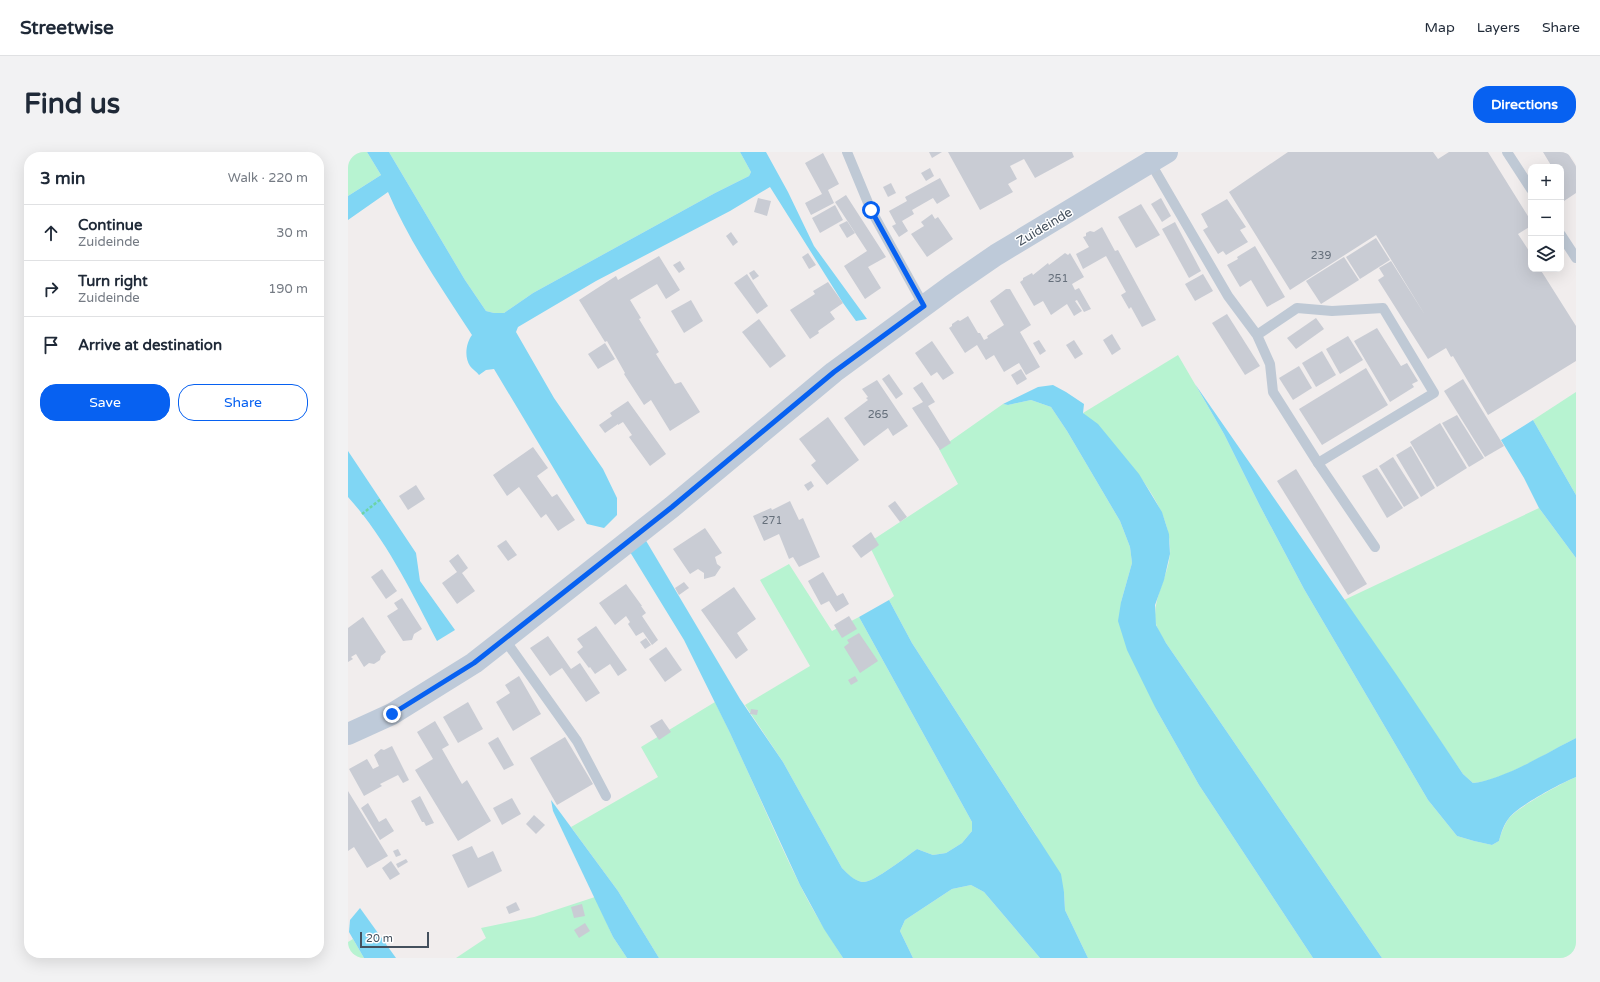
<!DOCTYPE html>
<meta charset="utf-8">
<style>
:root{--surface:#fff;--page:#f2f2f3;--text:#1f2937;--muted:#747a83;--line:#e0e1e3;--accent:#0761f1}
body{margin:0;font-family:"Varela Round",sans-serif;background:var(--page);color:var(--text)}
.controls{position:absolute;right:12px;top:12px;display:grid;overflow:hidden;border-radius:8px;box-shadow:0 4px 16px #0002}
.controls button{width:36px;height:36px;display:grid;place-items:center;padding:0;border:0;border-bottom:1px solid var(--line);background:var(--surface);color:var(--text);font:20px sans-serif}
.scale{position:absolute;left:12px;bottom:10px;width:69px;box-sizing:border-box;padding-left:4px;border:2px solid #44505d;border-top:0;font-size:11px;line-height:14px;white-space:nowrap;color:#44505d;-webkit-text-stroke:3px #fff;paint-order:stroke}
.stop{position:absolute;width:12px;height:12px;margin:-9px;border:3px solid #0761f1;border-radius:50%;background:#fff}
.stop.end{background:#0761f1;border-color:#fff;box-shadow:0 1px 4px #0008}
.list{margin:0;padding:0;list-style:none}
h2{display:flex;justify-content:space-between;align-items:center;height:52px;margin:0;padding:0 16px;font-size:17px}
h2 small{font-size:13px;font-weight:400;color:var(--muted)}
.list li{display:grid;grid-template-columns:26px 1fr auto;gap:12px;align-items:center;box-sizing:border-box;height:56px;padding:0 16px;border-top:1px solid var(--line)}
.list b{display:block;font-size:15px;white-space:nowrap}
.list p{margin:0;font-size:13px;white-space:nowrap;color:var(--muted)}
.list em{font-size:13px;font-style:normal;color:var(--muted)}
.actions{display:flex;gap:8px;padding:12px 16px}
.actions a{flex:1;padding:9px 0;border:1px solid var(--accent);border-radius:16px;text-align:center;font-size:14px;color:var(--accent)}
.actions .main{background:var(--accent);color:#fff}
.icon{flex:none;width:22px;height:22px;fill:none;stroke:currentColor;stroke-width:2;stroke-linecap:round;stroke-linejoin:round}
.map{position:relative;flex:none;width:1228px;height:806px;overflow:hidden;border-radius:16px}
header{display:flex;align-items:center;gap:24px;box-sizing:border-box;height:56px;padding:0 20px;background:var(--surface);border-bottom:1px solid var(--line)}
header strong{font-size:19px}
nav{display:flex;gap:22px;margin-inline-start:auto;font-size:14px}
.intro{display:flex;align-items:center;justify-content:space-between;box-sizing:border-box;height:96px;padding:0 24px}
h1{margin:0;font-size:28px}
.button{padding:10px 18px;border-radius:16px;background:var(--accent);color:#fff;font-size:14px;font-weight:700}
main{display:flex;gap:24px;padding:0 24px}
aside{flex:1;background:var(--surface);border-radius:16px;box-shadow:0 4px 16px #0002}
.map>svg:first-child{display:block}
.green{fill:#b7f3d1}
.water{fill:#80d6f4}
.building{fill:#c9ccd4}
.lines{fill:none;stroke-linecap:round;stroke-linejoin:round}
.path{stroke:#6cd4a6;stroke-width:2.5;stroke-dasharray:3 2;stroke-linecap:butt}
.lane{stroke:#bfc9d5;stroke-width:10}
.secondary{stroke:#becad9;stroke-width:22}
.route{stroke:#0761f1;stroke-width:5}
.labels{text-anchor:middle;stroke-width:3;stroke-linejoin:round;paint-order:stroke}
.number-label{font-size:11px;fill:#656f7b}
.street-label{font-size:13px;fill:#44505d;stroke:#fff}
</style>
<header>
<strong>Streetwise</strong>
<nav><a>Map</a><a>Layers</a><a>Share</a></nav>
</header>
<div class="intro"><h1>Find us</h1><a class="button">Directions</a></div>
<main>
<aside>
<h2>3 min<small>Walk · 220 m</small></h2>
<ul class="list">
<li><svg class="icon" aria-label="ahead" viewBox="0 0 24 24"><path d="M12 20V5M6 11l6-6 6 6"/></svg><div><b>Continue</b><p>Zuideinde</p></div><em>30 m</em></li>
<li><svg class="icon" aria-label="right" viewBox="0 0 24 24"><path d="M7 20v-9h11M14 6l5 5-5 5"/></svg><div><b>Turn right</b><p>Zuideinde</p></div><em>190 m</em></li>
<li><svg class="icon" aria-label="arrive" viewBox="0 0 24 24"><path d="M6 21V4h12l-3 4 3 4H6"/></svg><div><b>Arrive at destination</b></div></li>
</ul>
<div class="actions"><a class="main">Save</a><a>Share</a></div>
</aside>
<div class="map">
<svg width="1228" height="806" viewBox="0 0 1228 806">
<rect width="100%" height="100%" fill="#f1eded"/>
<g class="green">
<path d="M0,0H19L33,23L0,44Z"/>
<path d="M41,0H392L403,20L401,24L367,41L185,141L156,161H146L138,159L117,128Z"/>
<path d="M830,203L876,282L912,354L956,437L1080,648L1109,684L1126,689L1144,693L1151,689C1153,681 1156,673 1161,666C1170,655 1214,631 1228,625V806H1034L818,491C815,486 810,479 808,472C803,448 820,426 822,402C825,348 768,297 735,261Z"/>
<path d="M1228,240V343L1185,268Z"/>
<path d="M683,248L703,255L719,279L772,369L782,395L784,411L773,450L808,557L851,633L965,806H740L717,758L716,740L688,683L564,491L541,448L546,444L520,391L610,332L591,297L655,252L660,253Z"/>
<path d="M1191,356L1228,406V586C1199,601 1156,628 1125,631L1115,622L996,448Z"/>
<path d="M441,412L484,479L511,465L624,670V679L614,691L598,701L585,703L569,697C559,704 524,732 514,730C505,728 500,723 494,716L435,610L397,553L462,514L412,428Z"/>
<path d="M367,550C397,610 422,672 452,733C464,758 480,782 495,806H311L270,739L223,675L310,625L293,595Z"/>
<path d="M623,733L636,740L692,806H565L552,779L557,768L604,737Z"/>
<path d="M247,745L265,785L279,806H108L138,786L133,776L186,765Z"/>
<path d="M5,787L16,806H0V790Z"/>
</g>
<g class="water">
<path d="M19,0H41L117,128L138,159L146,161H156L185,141L367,41L401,24L403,20L392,0H418L440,40L466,94L519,167L508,169L495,151L422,35L382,59L248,129L170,175L168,180L206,246L255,317L269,346V363L256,376L239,372L146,217L138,218L131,223C129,220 124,217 122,214C116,205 118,191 124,183C94,137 62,91 40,40L0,68V44L33,23Z"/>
<path d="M847,232L1048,522L1115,622L1125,631C1155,628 1200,600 1228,586V625C1213,631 1170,654 1161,666C1156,672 1153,681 1151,689L1144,693L1126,689L1109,684L1080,648L956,437L912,354L876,282Z"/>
<path d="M705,233L718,240L736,252L735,261L750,272L791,322L814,360L821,382L822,402L816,428L807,453L808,473L818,491L1034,806H965L851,633L808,557L779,498L770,469L773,450L784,411L782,395L772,369L719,279L703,255L683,248L660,253L655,252L690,235Z"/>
<path d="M1185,268L1228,343V406L1191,356L1176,326L1153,288Z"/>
<path d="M0,299L68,401L72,429L107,478L89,489C63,439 38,387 0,345Z"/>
<path d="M297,387L392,547L435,610L494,716C500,722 505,728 514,730C524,732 559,704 569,697L585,703L598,701L614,691L624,679V670L511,465L541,448L564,491L713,722L716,740L717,758L740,806H692L636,740L623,733L604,737L557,768L552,779L565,806H495L476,777L452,733L382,581L336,488L282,400Z"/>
<path d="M203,648L270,739L311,806H279L265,785L205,659Z"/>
<path d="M12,756L48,806H16L1,780L2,768Z"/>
</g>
<g class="building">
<path d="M581,0H594L584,6Z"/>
<path d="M600,0H724L726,5L687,26L676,7L662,14L669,27L660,32L665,40L632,58Z"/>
<path d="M940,0H1085L1090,7L1101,0H1140L1183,69V74L1170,82L1183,102V117H1192L1228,174V209L1140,263L1105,204L1103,205L1098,196L1080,207L1030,128L1036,124L1031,116L1043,109L1077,163L1028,83L942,138L881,40Z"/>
<path d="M1195,0H1219L1228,14V41L1213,51V15H1204Z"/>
<path d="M475,1L491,32L480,38L486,51L463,63L457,51L474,42L457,11Z"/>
<path d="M582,16L586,24L578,29L573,21Z"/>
<path d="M592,26L602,44L589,52L585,46L564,58L566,62L554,69L560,79L551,85L544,74L548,72L541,59L559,49L557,45Z"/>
<path d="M543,31L548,41L540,45L535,35Z"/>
<path d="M498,43L538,105L520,115L533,136L517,147L496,114L519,99L487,50Z"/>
<path d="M410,46L423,49L419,64L406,60Z"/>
<path d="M813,46L823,64L814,70L803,52Z"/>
<path d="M879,47L898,75L892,78L900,90L878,103L875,99L870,102L855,78L860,75L853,62Z"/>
<path d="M793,52L812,83L788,96L770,65Z"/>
<path d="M487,53L495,68L472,81L464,66Z"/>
<path d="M584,62L587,67L590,65L605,87L579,105L563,82L576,74L573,70Z"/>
<path d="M499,69L507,81L499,86L491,73Z"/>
<path d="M827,70L853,119L841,126L814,77Z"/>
<path d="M754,75L767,99L770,98L808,168L794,175L783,155L781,157L773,143L778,140L758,104L735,117L728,102L741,95L735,85L738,84V81L742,79L746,80Z"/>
<path d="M383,80L390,90L385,94L378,84Z"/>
<path d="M1028,86L1042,108L1012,127L998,105Z"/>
<path d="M907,94L937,145L919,155L903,128L892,135L879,113L890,107L889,105Z"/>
<path d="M460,101L468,113L461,117L454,105Z"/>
<path d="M717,101L720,103L722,101L736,125L724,132L727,138L731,136L743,157L736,160L729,148L727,149L734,159L726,164L719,152L703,163L695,149L686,154L672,130L675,128V126L684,121L685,123L700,111L701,113Z"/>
<path d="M311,104L332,138L318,147L309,132L282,148L293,166L291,167L311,200L308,202L327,232L333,230L352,260L322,279L303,248L296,253L276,222L277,221L259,189L257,190L231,148L268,124L270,128Z"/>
<path d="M996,105L1011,128L973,152L958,129Z"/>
<path d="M332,109L337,117L331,121L325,113Z"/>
<path d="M406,118L411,124L405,128L401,121Z"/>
<path d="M399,122L420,154L409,162L386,131Z"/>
<path d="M855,122L865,139L847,149L837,132Z"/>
<path d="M480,130L495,151L482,160L487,167L470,179L471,181L462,187L442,158L467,142L465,139Z"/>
<path d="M658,137H662L683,173L672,180L692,215L678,223L671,211L656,220L646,203L638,208L629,193L617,201L601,176L604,174V172L610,168L612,169L620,164L630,181H632L636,188L640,186L639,184L656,173L642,149Z"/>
<path d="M343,148L355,169L336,181L323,159Z"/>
<path d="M879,162L912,214L897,223L864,171Z"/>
<path d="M968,166L976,177L948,197L939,186Z"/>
<path d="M411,167L438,204L422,216L394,180Z"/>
<path d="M1029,176L1053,214L1059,211L1070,229L1064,232L1066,235L1042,250L1006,189Z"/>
<path d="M764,182L773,197L764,203L755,188Z"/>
<path d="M1000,184L1015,208L992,222L978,197Z"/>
<path d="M691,188L698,199L692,203L685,191Z"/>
<path d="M726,188L735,202L727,207L718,193Z"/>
<path d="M584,189L606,221L595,228L589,220L583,224L567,201Z"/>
<path d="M257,191L267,207L250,217L240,202Z"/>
<path d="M974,199L988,223L968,235L954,211Z"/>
<path d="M951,214L964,236L945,248L931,226Z"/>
<path d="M1018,216L1040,253L974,293L951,257Z"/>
<path d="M673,217L679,227L669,233L663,223Z"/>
<path d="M541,222L555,242L548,247L534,227Z"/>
<path d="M1115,227L1156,294L1137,305L1096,239Z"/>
<path d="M529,228L560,274L545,284L540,276L516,294L496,266L520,248L518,246L520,245L514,237Z"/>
<path d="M574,230L587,250L580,254L603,291L592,298L564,256L575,250L565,236Z"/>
<path d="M280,249L318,302L302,314L281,285L284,283L275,270L270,273V272L257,281L251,273L264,264L262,261Z"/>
<path d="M1109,263L1136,306L1121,315L1094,271Z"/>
<path d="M480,265L511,308L479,333L463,313L468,309L451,287Z"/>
<path d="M1092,271L1119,316L1089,335L1062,290Z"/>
<path d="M1063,294L1087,336L1073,345L1048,303Z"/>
<path d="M185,295L200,316L189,324L204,345L209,342L227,368L210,379L198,362L193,366L171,335L159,344L145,323Z"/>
<path d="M1045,305L1071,346L1056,355L1031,314Z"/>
<path d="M1029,316L1055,356L1039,366L1014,324Z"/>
<path d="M948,317L1019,432L1000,443L929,329Z"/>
<path d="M463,329L466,334L460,339L456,333Z"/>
<path d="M68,333L77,347L60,358L51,344Z"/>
<path d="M442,349L451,368L455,366L472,405L451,415L445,405L441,407L431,382L416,389L405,364L423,356L424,358Z"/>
<path d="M547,349L559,365L552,370L540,354Z"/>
<path d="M357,376L374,401L367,405L369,412L373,415L367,424L356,427V421L350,417L342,422L325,397Z"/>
<path d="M523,380L531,393L513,406L504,394Z"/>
<path d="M158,388L169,403L160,409L149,394Z"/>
<path d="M110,402L120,416L114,421L127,439L109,452L94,431L109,420L101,409Z"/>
<path d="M34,417L49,439L38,447L23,425Z"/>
<path d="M475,420L489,444L495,441L501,452L488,460L481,449L473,453L460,429Z"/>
<path d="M336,430L341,436L331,443L327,436Z"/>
<path d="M278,432L294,454H293L298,461L294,464L310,488L304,493L295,480L288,484L280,472L282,470L278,464L267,473L251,451Z"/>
<path d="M386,435L408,467L389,481L400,498L388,507L353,458Z"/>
<path d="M54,446L74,477L66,482L64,488L55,489L39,464L50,457L46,451Z"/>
<path d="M501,464L509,477L494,486L486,473Z"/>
<path d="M15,465L38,500L33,504L32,508L26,512L21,511L16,515L8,502L3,505L5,507L0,510V476Z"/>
<path d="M248,474L279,518L270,524L262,512L247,522L242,515L241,516L229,500L235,495L229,487Z"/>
<path d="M511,481L530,509L512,521L496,495L501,491L499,488Z"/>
<path d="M200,484L223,517L232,511L252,541L238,550L214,516L202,524L182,496Z"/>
<path d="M298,486L303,493L297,497L292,490Z"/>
<path d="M318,495L334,518L317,530L301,507Z"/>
<path d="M171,524L193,562L165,579L148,550L162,541L157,533Z"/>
<path d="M507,524L510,529L503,533L500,528Z"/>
<path d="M120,550L135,577L110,591L95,565Z"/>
<path d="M403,557L410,558L409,563L402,562Z"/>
<path d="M314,567L323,580L311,588L302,574Z"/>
<path d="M87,569L101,593L94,597L114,632L119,628L143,669L110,689L67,618L85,607L69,580Z"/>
<path d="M150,585L166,613L156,618L140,591Z"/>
<path d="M217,585L245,632L209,653L182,606Z"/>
<path d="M44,594L61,628L55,631L50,623L32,632L34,634L16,644L1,617L19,607L25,617L31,614L26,603L33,597L36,598Z"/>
<path d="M0,639L40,704L19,716L6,695L0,699Z"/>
<path d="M72,644L86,671L78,674L76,670H74L63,649Z"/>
<path d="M164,646L173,662L154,673L145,656Z"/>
<path d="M20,651L31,670L38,666L46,679L32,688L13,656Z"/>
<path d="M186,663L197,673L188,682L178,672Z"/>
<path d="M124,694L130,706L145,699L154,719L120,736L104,703Z"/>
<path d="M50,697L53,703L48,705L45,699Z"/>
<path d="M58,707L60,710L50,716L48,712Z"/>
<path d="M43,709L52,722L42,728L34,716Z"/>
<path d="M168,750L172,758L161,762L158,755Z"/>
<path d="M234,752L237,764L226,766L223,755Z"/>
<path d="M237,771L242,779L231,786L226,778Z"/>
</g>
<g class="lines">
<path class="path" d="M14,362L33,347"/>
<g class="lane">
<path d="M499,0L523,58L576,154"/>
<path d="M1159,0L1183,37"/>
<path d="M802,10L880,144L909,183L949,156L984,159L1035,156L1086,241L970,311L925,240L922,212L909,183"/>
<path d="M1213,83L1228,106"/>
<path d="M970,311L1027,395"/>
<path d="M157,488L229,589L258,644"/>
</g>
<path class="secondary" d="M0,582L44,562L126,511L324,355L486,220L603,134L648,103L819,0"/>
</g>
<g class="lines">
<path class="route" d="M44,562L126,511L324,355L486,220L576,154L523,58"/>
</g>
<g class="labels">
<g class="number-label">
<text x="973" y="107">239</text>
<text x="710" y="130">251</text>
<text x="530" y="266">265</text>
<text x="424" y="372">271</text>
</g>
<g class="street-label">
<text transform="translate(696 74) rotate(-31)" y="5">Zuideinde</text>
</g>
</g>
</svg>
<div class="controls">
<button>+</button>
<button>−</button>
<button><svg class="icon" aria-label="layers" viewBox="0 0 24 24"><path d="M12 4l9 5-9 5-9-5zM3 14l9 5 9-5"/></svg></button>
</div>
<div class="scale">20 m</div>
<div class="stop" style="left:523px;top:58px"></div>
<div class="stop end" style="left:44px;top:562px"></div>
</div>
</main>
